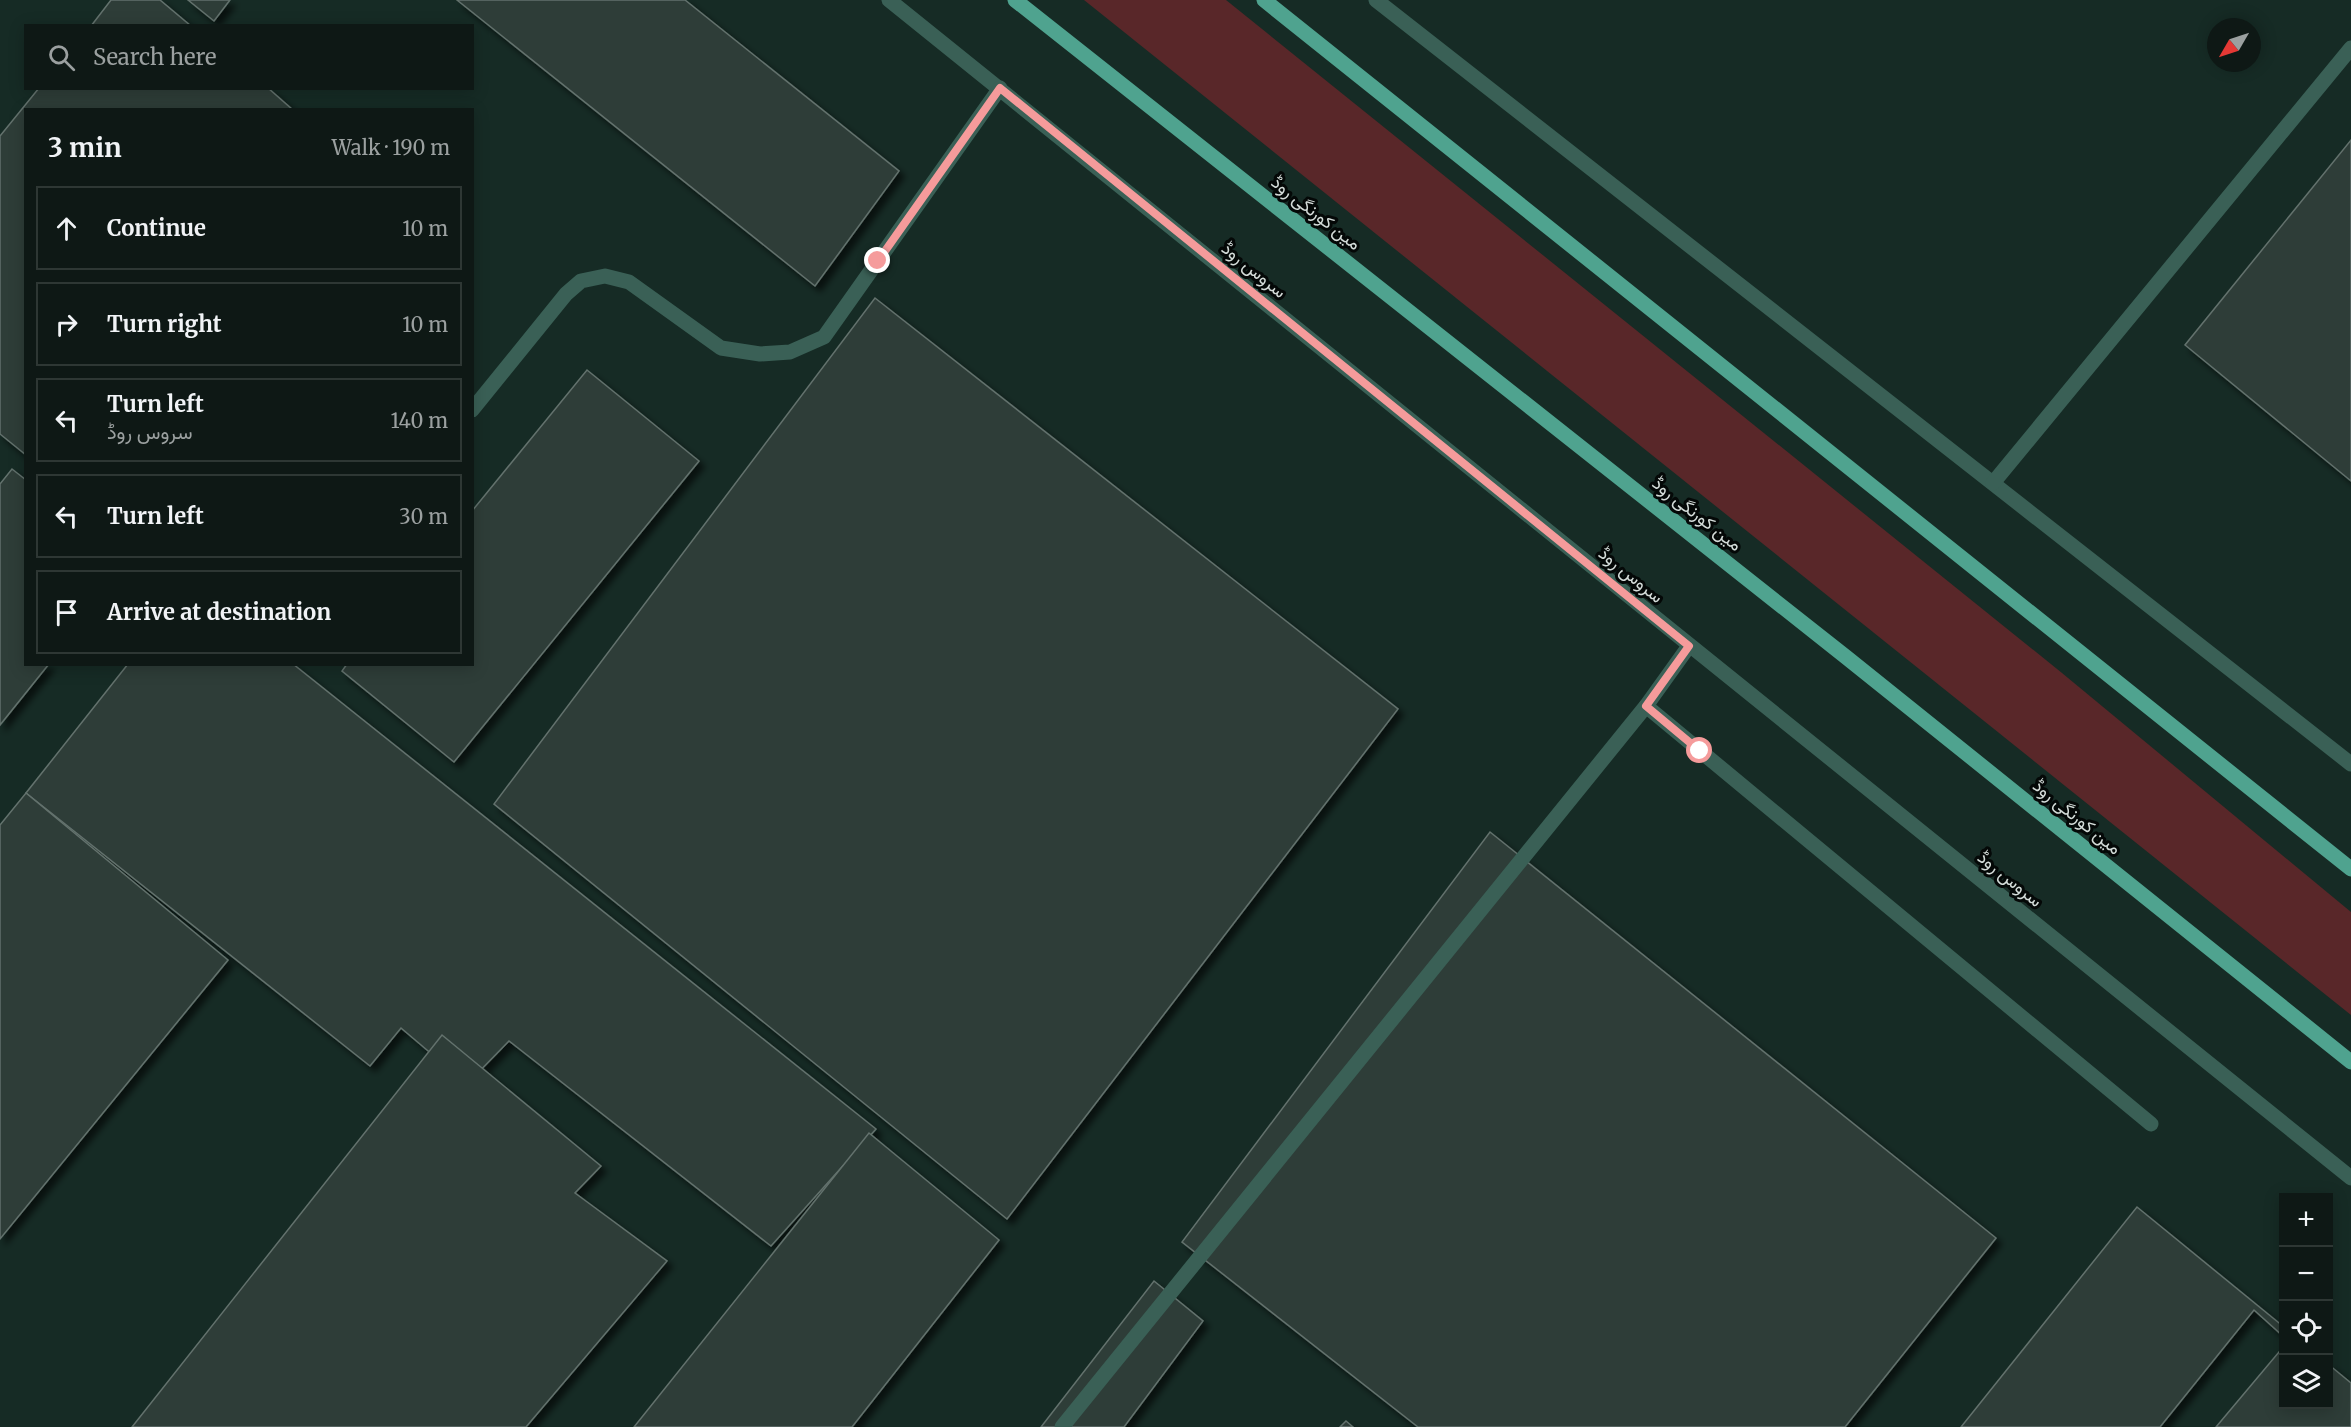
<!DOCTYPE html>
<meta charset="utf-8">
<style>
:root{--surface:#0e1815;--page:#1c2522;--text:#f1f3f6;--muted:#9ba0a0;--line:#2e3734}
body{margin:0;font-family:Merriweather,Vazirmatn,serif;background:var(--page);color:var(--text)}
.controls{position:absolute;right:18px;bottom:18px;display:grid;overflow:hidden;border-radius:0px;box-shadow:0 3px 15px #0003}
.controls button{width:54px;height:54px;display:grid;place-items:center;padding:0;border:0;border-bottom:2px solid var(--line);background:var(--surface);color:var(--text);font:30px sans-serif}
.compass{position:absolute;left:2207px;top:18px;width:54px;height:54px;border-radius:50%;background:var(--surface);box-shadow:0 3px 15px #0003;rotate:231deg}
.stop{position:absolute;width:18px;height:18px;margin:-14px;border:4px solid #f59b9b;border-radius:50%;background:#fff}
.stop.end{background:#f59b9b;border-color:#fff;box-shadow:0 2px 6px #0008}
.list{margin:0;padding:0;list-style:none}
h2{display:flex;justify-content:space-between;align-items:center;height:78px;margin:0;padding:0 24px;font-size:26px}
h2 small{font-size:20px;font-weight:400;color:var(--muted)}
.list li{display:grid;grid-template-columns:39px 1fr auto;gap:18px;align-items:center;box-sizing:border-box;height:84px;margin:0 12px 12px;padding:0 12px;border:2px solid var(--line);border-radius:0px}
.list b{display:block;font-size:22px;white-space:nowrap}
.list p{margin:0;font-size:20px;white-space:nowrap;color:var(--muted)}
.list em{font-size:20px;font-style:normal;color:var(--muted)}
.icon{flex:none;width:33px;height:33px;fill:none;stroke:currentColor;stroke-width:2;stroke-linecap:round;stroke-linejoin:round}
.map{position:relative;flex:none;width:2351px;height:1427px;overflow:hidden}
.search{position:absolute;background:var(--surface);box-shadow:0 3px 15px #0003;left:24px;top:24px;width:450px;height:66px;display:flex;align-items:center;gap:15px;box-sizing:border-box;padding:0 21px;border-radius:0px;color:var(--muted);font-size:22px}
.panel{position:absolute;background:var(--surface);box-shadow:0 3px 15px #0003;left:24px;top:108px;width:450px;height:558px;border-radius:0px}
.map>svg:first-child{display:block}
.built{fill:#162b25;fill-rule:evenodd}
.green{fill:#592729}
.building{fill:#2f3d39;stroke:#63726d;stroke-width:1.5;filter:url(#shadow)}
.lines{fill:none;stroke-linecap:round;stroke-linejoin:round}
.lane{stroke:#3a6056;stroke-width:15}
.street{stroke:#3a6056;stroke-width:15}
.primary{stroke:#4fa38f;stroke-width:15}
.route{stroke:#f59b9b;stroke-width:8}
.labels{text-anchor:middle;stroke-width:6;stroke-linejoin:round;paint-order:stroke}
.street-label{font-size:18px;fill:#d4dcd9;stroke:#040807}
</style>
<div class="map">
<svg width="2351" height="1427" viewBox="0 0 2351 1427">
<defs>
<filter id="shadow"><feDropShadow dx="5.5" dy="5.5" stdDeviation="3" flood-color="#0009"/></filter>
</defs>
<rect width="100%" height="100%" fill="#13201c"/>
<path class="built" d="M0,0H2351V1427H0ZM26,26H472V88H26ZM2216,27H2252V63H2216ZM26,110H472V664H26ZM2284,1198H2328V1404H2284Z"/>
<path class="green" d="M1084,0H1226L2062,673L2351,912V1015Z"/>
<g class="building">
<path d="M111,0H160L191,26H91Z"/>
<path d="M188,0H230L214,21Z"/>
<path d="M457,0H685L899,171L815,286Z"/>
<path d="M39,88H268L293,110H26V455L0,434V136Z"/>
<path d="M2351,140V481L2185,345Z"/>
<path d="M875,298L1398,709L1007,1219L494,804Z"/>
<path d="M587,370L699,461L454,762L342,671L347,664H472V511Z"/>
<path d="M12,469L26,480V664H49L0,725V484Z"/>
<path d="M128,664H293L876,1129L771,1246L509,1041L467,1084L401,1028L370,1066L26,793Z"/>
<path d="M26,793L228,960L0,1239V825Z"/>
<path d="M1490,832L1996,1238L1845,1427H1418L1182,1242Z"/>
<path d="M442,1035L601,1166L575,1193L667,1261L526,1427H132Z"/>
<path d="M869,1133L999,1240L852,1427H634Z"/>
<path d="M2137,1207L2284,1327V1337L2254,1310L2160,1427H1961Z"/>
<path d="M1154,1281L1203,1321L1124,1427H1041Z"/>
<path d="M2284,1346V1404H2328V1364L2351,1383V1427H2216Z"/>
<path d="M1346,1421L1353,1427H1340Z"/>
</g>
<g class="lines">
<g class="lane">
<path d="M889,0L2351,1178"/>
<path d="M1376,0L2351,764"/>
<path d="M472,410L566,294L581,281L605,276L629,282L721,348L760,354L790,352L824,337L1000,88"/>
<path d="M1646,706L2151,1124"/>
<path d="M1062,1427L1646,706L1689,646"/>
</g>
<path class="street" d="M1993,483L2351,48"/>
<g class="primary">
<path d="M1015,0L1846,657L2351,1062"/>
<path d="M1264,0L2351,869"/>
</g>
</g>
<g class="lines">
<path class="route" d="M878,261L1000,88L1689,646L1646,706L1700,751"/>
</g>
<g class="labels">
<g class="street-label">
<text transform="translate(1316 213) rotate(38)" y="6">مین کورنگی روڈ</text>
<text transform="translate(1254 270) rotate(39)" y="6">سروس روڈ</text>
<text transform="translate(1697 514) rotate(38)" y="6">مین کورنگی روڈ</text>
<text transform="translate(1631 575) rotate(39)" y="6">سروس روڈ</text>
<text transform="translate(2077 817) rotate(39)" y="6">مین کورنگی روڈ</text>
<text transform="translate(2010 879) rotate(39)" y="6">سروس روڈ</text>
</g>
</g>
</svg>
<div class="controls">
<button>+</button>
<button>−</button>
<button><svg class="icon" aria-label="locate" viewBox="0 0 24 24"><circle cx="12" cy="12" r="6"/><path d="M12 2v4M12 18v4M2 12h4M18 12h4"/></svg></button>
<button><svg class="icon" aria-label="layers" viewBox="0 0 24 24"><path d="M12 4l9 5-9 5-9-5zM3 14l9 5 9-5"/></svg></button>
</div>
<svg class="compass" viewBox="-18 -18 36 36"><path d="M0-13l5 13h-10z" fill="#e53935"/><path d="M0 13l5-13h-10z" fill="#9ba0a0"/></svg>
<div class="stop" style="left:1700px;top:751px"></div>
<div class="stop end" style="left:878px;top:261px"></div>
<div class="search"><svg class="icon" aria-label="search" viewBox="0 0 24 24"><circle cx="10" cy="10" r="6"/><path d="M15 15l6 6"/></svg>Search here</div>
<section class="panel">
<h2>3 min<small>Walk · 190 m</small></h2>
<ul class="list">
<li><svg class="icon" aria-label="ahead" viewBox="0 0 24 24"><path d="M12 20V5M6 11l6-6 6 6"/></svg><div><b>Continue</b></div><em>10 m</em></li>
<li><svg class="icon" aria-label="right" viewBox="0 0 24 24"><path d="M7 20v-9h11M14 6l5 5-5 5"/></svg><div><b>Turn right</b></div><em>10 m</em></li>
<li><svg class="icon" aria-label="left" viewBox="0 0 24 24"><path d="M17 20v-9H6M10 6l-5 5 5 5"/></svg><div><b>Turn left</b><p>سروس روڈ</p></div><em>140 m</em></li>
<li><svg class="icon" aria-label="left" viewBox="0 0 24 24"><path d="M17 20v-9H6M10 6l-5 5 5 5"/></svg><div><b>Turn left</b></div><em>30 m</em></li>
<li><svg class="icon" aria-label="arrive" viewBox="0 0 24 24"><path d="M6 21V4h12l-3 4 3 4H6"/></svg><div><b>Arrive at destination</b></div></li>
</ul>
</section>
</div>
